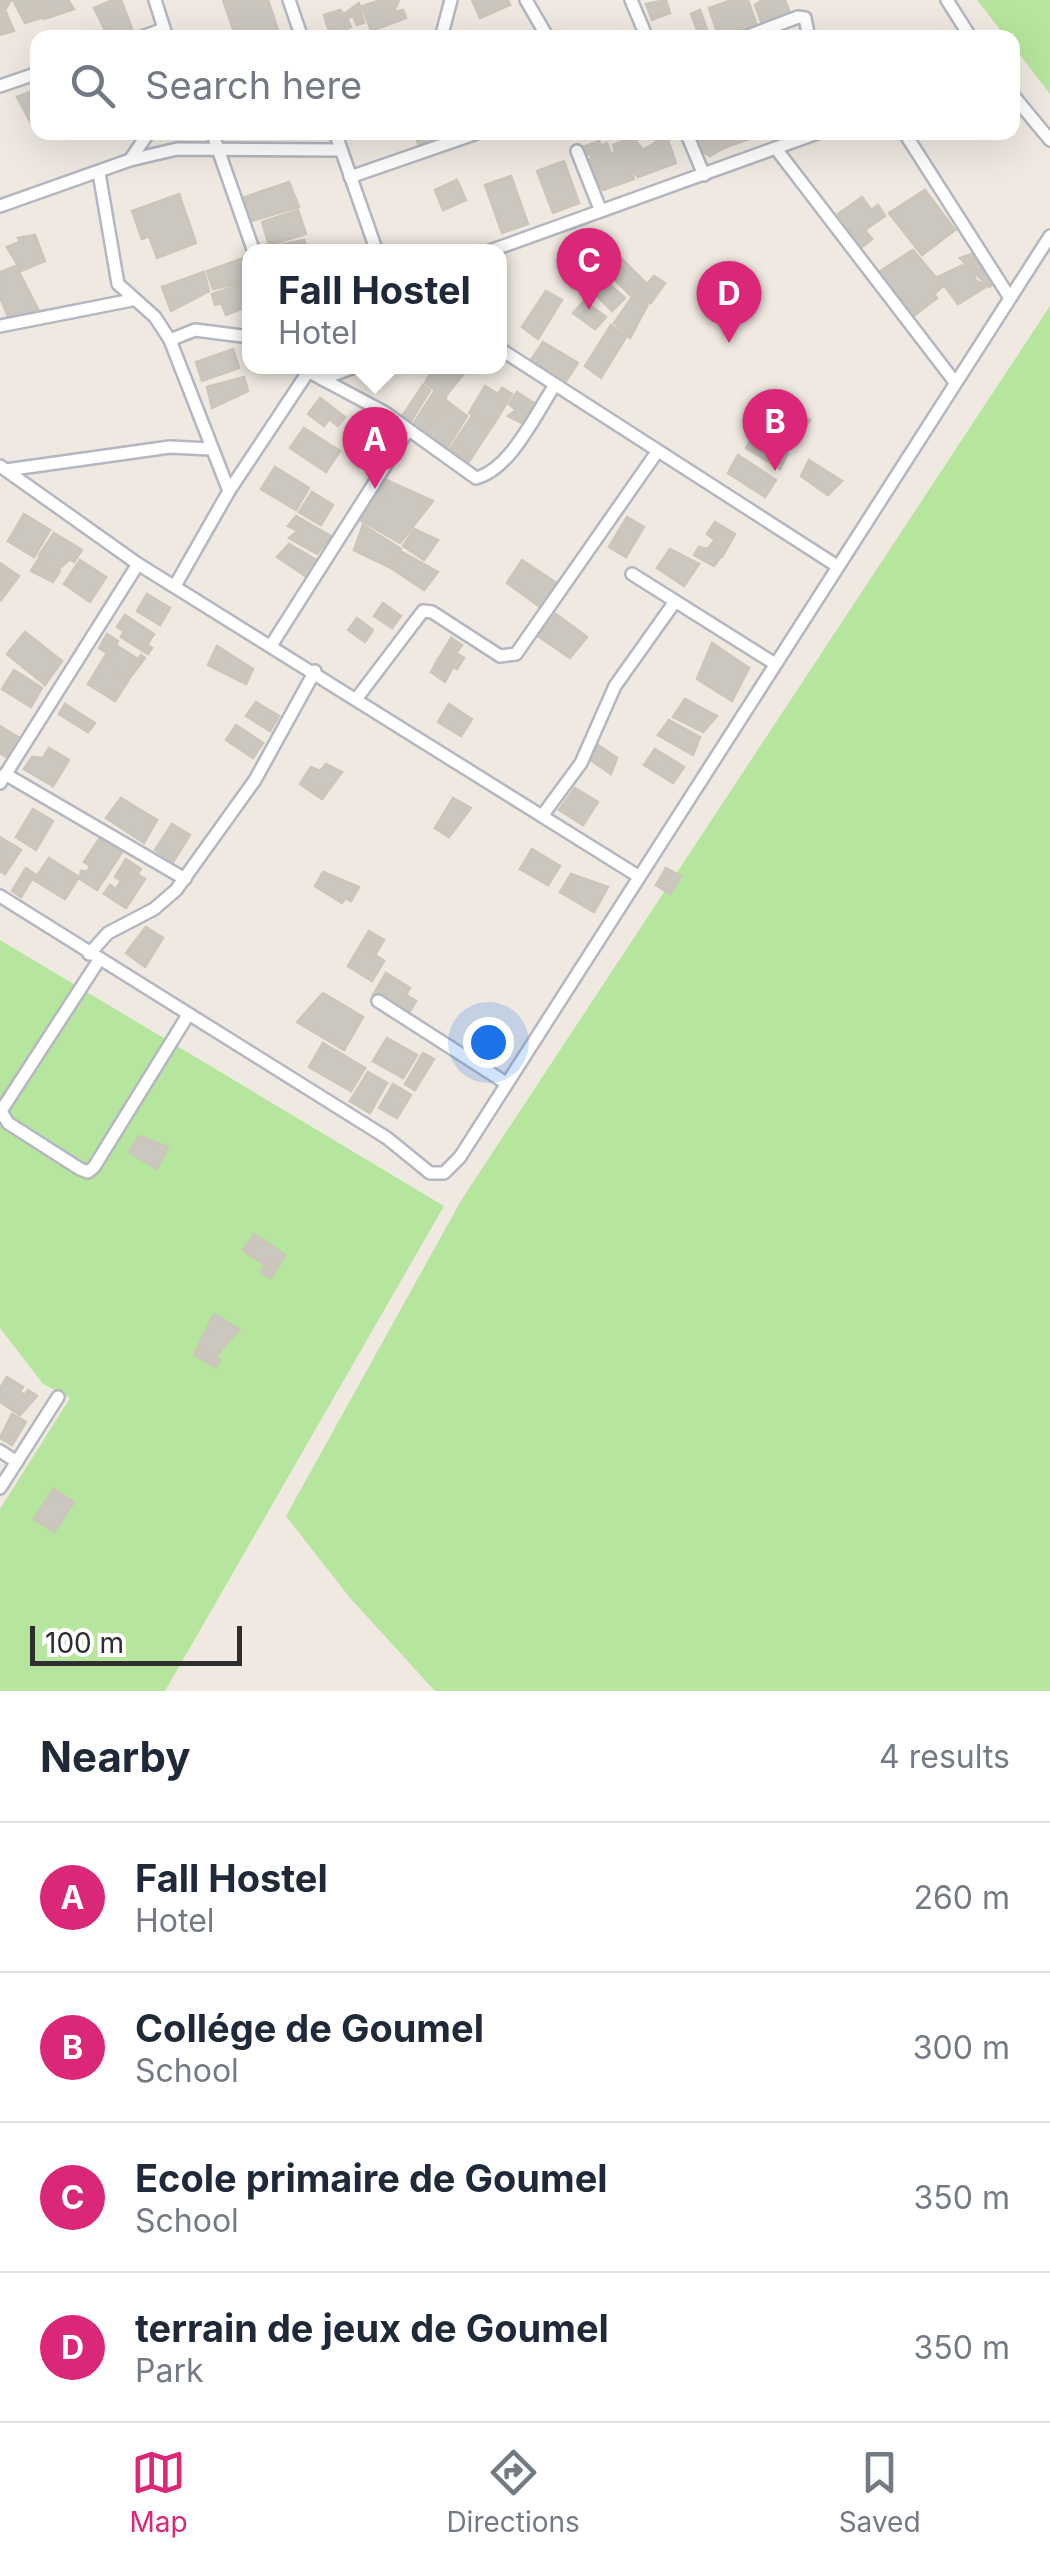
<!DOCTYPE html>
<meta charset="utf-8">
<style>
:root{--surface:#fff;--page:#f2f2f3;--text:#1f2937;--muted:#747a83;--line:#e0e1e3;--accent:#db2777}
body{margin:0;font-family:Inter,sans-serif;background:var(--page);color:var(--text)}
.scale{position:absolute;left:30px;bottom:25px;width:212px;box-sizing:border-box;padding-left:10px;border:5px solid #2e2e2e;border-top:0;font-size:28px;line-height:35px;white-space:nowrap;color:#2e2e2e;-webkit-text-stroke:8px #fff;paint-order:stroke}
.you{position:absolute;left:488px;top:1042px;width:35px;height:35px;margin:-25px;border:8px solid #fff;border-radius:50%;background:#1a73e8;box-shadow:0 0 0 15px #1a73e833}
.badge{display:grid;place-items:center;width:65px;height:65px;border-radius:50%;background:var(--accent);color:#fff;font-size:32px;font-weight:700}
.pin{position:absolute;translate:-50% -82px;filter:drop-shadow(0 2px 5px #0008)}
.pin::after{content:'';position:absolute;top:52px;width:35px;height:30px;background:inherit;clip-path:polygon(0 0,100% 0,50% 100%)}
.popup{position:absolute;left:242px;top:244px;width:265px;height:130px;box-sizing:border-box;display:grid;place-content:center;border-radius:20px;background:var(--surface);filter:drop-shadow(0 2px 8px #0005);font-size:32px;white-space:nowrap;color:var(--muted)}
.popup b{font-size:38px;color:var(--text)}
.popup::after{content:'';position:absolute;left:50%;top:100%;margin-left:-20px;border:20px solid transparent;border-top-color:var(--surface)}
.list{margin:0;padding:0;list-style:none}
h2{display:flex;justify-content:space-between;align-items:center;height:130px;margin:0;padding:0 40px;font-size:42px}
h2 small{font-size:32px;font-weight:400;color:var(--muted)}
.list li{display:grid;grid-template-columns:65px 1fr auto;gap:30px;align-items:center;box-sizing:border-box;height:150px;padding:0 40px;border-top:2px solid var(--line)}
.list b{display:block;font-size:38px;white-space:nowrap}
.list p{margin:0;font-size:32px;white-space:nowrap;color:var(--muted)}
.list em{font-size:32px;font-style:normal;color:var(--muted)}
.icon{flex:none;width:55px;height:55px;fill:none;stroke:currentColor;stroke-width:2;stroke-linecap:round;stroke-linejoin:round}
.map{position:relative;flex:none;width:1050px;height:1691px;overflow:hidden}
.search{position:absolute;background:var(--surface);box-shadow:0 10px 40px #0002;left:30px;right:30px;top:30px;height:110px;display:flex;align-items:center;gap:25px;box-sizing:border-box;padding:0 35px;border-radius:20px;color:var(--muted);font-size:38px}
.sheet{height:730px;background:var(--surface)}
nav{display:flex;justify-content:space-around;align-items:center;box-sizing:border-box;height:140px;border-top:2px solid var(--line);background:var(--surface);font-size:28px;color:var(--muted)}
nav a{display:grid;justify-items:center;gap:5px}
nav .on{color:var(--accent)}
.map>svg:first-child{display:block}
.green{fill:#b6e59e}
.building{fill:#cbc7bf;stroke:#cbc5ba;stroke-width:2.5}
.lines{fill:none;stroke-linecap:round;stroke-linejoin:round}
.minor-casing{stroke:#b4b7c1;stroke-width:16}
.minor{stroke:#fff;stroke-width:11}
</style>
<div class="map">
<svg width="1050" height="1691" viewBox="0 0 1050 1691">
<rect width="100%" height="100%" fill="#efe9e1"/>
<g class="green">
<path d="M977,0H1050V94L1013,46L1012,38L1006,37Z"/>
<path d="M1050,306V1691H435L350,1598L286,1516L462,1199Z"/>
<path d="M0,940L444,1206L165,1691H0V1509L70,1398L43,1384L0,1328Z"/>
</g>
<g class="building">
<path d="M0,0H11L5,10L14,31L0,35Z"/>
<path d="M13,0H34L41,18L25,23Z"/>
<path d="M36,0H68L74,9L44,19Z"/>
<path d="M113,0H121L134,34L109,38L94,8Z"/>
<path d="M223,0H268L280,36L236,38Z"/>
<path d="M381,0H399L394,12L403,10L406,18L371,31L362,6Z"/>
<path d="M472,0H508L510,5L480,18Z"/>
<path d="M666,0L670,13L652,20L646,4Z"/>
<path d="M732,0H748L757,26L719,38L709,8Z"/>
<path d="M762,0H785L791,16L763,27L755,5Z"/>
<path d="M359,3L364,23L357,25L353,16L347,18L351,27L344,30L348,36L331,38L324,15L340,10L344,14Z"/>
<path d="M700,10L710,38H700L691,14Z"/>
<path d="M32,91L38,98V123L32,125L17,97Z"/>
<path d="M414,132H439L441,139L419,146Z"/>
<path d="M642,132H665L676,163L638,177L630,168L634,179L603,190L585,161L592,158L590,154L583,156L580,148L599,141L601,146L607,143L611,154L615,152L613,145L633,137L643,150L656,142L653,134L644,138Z"/>
<path d="M692,132H719L724,148L710,156L698,149Z"/>
<path d="M719,132H769L724,148Z"/>
<path d="M564,161L579,203L553,213L537,171Z"/>
<path d="M511,176L528,224L502,233L485,185Z"/>
<path d="M457,180L466,200L443,210L435,190Z"/>
<path d="M289,182L299,207L248,222L239,199Z"/>
<path d="M925,190L955,230L922,255L889,213Z"/>
<path d="M179,194L196,243L157,258L149,236L142,239L132,211Z"/>
<path d="M862,197L871,210L878,205L885,216L865,230L872,239L862,247L838,214Z"/>
<path d="M298,210L306,234L269,245L262,222Z"/>
<path d="M35,235L45,261L21,271L7,247L20,242L18,238Z"/>
<path d="M601,238L646,283L632,297L587,252Z"/>
<path d="M304,240L308,252H267L266,248Z"/>
<path d="M913,250L943,286L934,294L937,298L911,318L877,273Z"/>
<path d="M972,254L996,283L989,287L960,258Z"/>
<path d="M247,257L250,281L213,289L207,271Z"/>
<path d="M963,265L975,274V280L987,286L958,304L938,277Z"/>
<path d="M16,266L40,313L11,324L0,297V272Z"/>
<path d="M593,270L625,298L612,311L581,280Z"/>
<path d="M204,272L209,291L171,311L162,287Z"/>
<path d="M654,276L665,283L651,303L636,296Z"/>
<path d="M250,281V305L226,315L221,303L215,305L212,294Z"/>
<path d="M546,291L562,300L538,339L522,327Z"/>
<path d="M632,297L648,304L630,338L614,323Z"/>
<path d="M584,301L606,317L595,329L573,313Z"/>
<path d="M611,325L626,337L601,378L585,366Z"/>
<path d="M543,342L578,363L564,384L531,360Z"/>
<path d="M233,349L239,368L202,381L196,362Z"/>
<path d="M435,366H470L445,397L425,383Z"/>
<path d="M244,377L248,391L212,408L207,387Z"/>
<path d="M423,385L430,390L410,423L401,418Z"/>
<path d="M485,386L498,394L502,388L512,394L492,427L469,413Z"/>
<path d="M435,390L446,398L424,434L412,426Z"/>
<path d="M517,392L538,406L524,424L508,416L516,410L509,404Z"/>
<path d="M320,398L345,417L338,426L329,419L324,426L308,414Z"/>
<path d="M776,400L810,420L801,435L766,414Z"/>
<path d="M447,401L467,416L447,448L424,434Z"/>
<path d="M472,416L491,428L468,463L450,449Z"/>
<path d="M304,428L340,451L326,472L290,448Z"/>
<path d="M755,434L788,453L780,469L746,448Z"/>
<path d="M738,455L776,480L765,497L728,473Z"/>
<path d="M809,460L842,481L828,495L801,476Z"/>
<path d="M275,467L309,488L296,510L261,489Z"/>
<path d="M384,479L433,501L400,543L360,520Z"/>
<path d="M312,492L333,505L321,525L299,512Z"/>
<path d="M24,514L50,530L34,557L8,541Z"/>
<path d="M296,516L331,536L317,554L289,538L298,531L288,526Z"/>
<path d="M627,517L644,527L626,557L609,547Z"/>
<path d="M715,522L735,534L722,557L715,558L719,559L714,566L694,555L699,547L707,549L715,540L707,534Z"/>
<path d="M363,525L401,549L391,568L354,550Z"/>
<path d="M414,529L438,540L424,560L403,546Z"/>
<path d="M54,533L82,550L74,562L70,559L60,568L39,555Z"/>
<path d="M289,544L318,561L307,577L277,557Z"/>
<path d="M670,549L699,564L684,586L657,568Z"/>
<path d="M402,552L438,572L424,590L391,568Z"/>
<path d="M39,558L60,571L53,582L31,571Z"/>
<path d="M80,560L106,577L90,602L64,584Z"/>
<path d="M522,560L558,584L540,607L507,583Z"/>
<path d="M0,563L19,576L1,600L0,599Z"/>
<path d="M147,594L170,608L160,625L137,611Z"/>
<path d="M383,603L401,616L392,628L374,616Z"/>
<path d="M556,614L587,637L570,658L538,636Z"/>
<path d="M125,615L154,634L147,645L152,648L148,654L121,637L124,631L117,627Z"/>
<path d="M357,618L373,630L365,642L348,630Z"/>
<path d="M25,632L62,661L45,685L7,654Z"/>
<path d="M107,634L118,641L116,645L138,659L141,655L145,658L129,679L113,669L128,681L115,701L88,684L107,653L99,648Z"/>
<path d="M451,638L462,645L456,653L464,658L457,669L439,658Z"/>
<path d="M712,643L749,668L732,701L697,679Z"/>
<path d="M217,646L253,669L246,684L208,665Z"/>
<path d="M438,659L453,667L445,682L431,672Z"/>
<path d="M14,670L42,688L31,707L2,689Z"/>
<path d="M685,699L717,716L703,732L673,717Z"/>
<path d="M256,702L279,716L270,731L246,716Z"/>
<path d="M65,704L95,723L88,732L59,714Z"/>
<path d="M449,704L472,719L461,736L438,722Z"/>
<path d="M669,720L700,737L693,755L658,735Z"/>
<path d="M236,725L263,743L253,758L226,740Z"/>
<path d="M0,726L18,737L6,757L0,753Z"/>
<path d="M598,745L617,758L611,774L589,759Z"/>
<path d="M49,748L69,760L53,786L24,769L32,757L43,758Z"/>
<path d="M655,749L684,767L673,783L644,765Z"/>
<path d="M326,764L342,772L322,799L300,784L311,767L320,771Z"/>
<path d="M575,788L598,802L583,825L559,810Z"/>
<path d="M121,798L157,820L144,843L106,818Z"/>
<path d="M453,798L471,808L449,837L435,828Z"/>
<path d="M33,809L53,821L36,850L16,837Z"/>
<path d="M172,824L190,835L173,862L155,850Z"/>
<path d="M0,837L21,850L5,874L0,871Z"/>
<path d="M99,839L123,851L97,890L80,879L81,871H88L90,866L84,862Z"/>
<path d="M532,849L560,866L548,885L520,869Z"/>
<path d="M49,858L79,877L65,899L34,880Z"/>
<path d="M126,859L141,869L137,874L145,879L126,908L104,894L110,885L116,889L121,881L115,877Z"/>
<path d="M26,868L35,874L21,897L12,891Z"/>
<path d="M666,868L681,876L670,894L656,885Z"/>
<path d="M323,872L359,887L351,901L345,898L342,903L315,886Z"/>
<path d="M571,874L608,887L594,912L560,892Z"/>
<path d="M146,927L163,938L145,967L126,953Z"/>
<path d="M369,931L384,940L375,955L384,961L372,981L348,966Z"/>
<path d="M386,973L410,988L406,995L416,1001L407,1016L373,995Z"/>
<path d="M323,993L363,1017L344,1050L297,1022Z"/>
<path d="M387,1038L417,1055L403,1078L373,1061Z"/>
<path d="M323,1043L365,1068L351,1091L309,1067Z"/>
<path d="M423,1053L434,1059L415,1090L405,1084Z"/>
<path d="M368,1072L387,1083L370,1113L350,1101Z"/>
<path d="M393,1084L411,1095L397,1118L379,1108Z"/>
<path d="M139,1136L168,1147L157,1169L129,1152Z"/>
<path d="M254,1234L285,1255L271,1278L261,1273L265,1265L243,1250Z"/>
<path d="M214,1314L240,1330L216,1355L220,1360L216,1367L194,1355Z"/>
<path d="M7,1377L23,1387L20,1392L25,1395L28,1390L37,1396L20,1415L0,1402V1388Z"/>
<path d="M12,1414L26,1422L12,1445L0,1438Z"/>
<path d="M54,1489L74,1502L54,1532L34,1519Z"/>
</g>
<g class="lines">
<defs>
<g id="minor">
<path d="M155,0L167,38"/>
<path d="M289,0L302,38"/>
<path d="M526,0L548,38"/>
<path d="M631,0L647,38"/>
<path d="M947,0L971,38"/>
<path d="M139,38L164,29"/>
<path d="M441,38L451,0"/>
<path d="M743,38L798,17L805,18L809,38"/>
<path d="M0,86L38,73"/>
<path d="M1012,94L1050,140"/>
<path d="M212,132L254,252"/>
<path d="M335,132L377,252"/>
<path d="M686,132L704,175"/>
<path d="M904,132L1010,298"/>
<path d="M777,150L954,381"/>
<path d="M577,151L600,209"/>
<path d="M130,160L149,132"/>
<path d="M99,173L118,284L155,317L170,340L229,491"/>
<path d="M350,177L480,132"/>
<path d="M0,206L130,160L177,149L341,150"/>
<path d="M487,252L820,132"/>
<path d="M0,326L132,300"/>
<path d="M170,340L195,330L250,337"/>
<path d="M500,349L837,566"/>
<path d="M309,372L384,412L476,478C511,469 536,413 555,385"/>
<path d="M322,379L357,366"/>
<path d="M0,466L138,564L638,876"/>
<path d="M6,470L170,447L210,449"/>
<path d="M632,574L775,664"/>
<path d="M176,584L229,491L312,366"/>
<path d="M272,644L408,430"/>
<path d="M357,698L423,611L432,612L500,656L516,654L657,452"/>
<path d="M5,774L185,879"/>
<path d="M0,783L138,564"/>
<path d="M542,816L581,763L615,686L674,603"/>
<path d="M0,896L387,1138L430,1173H444L460,1157L1050,236"/>
<path d="M89,954L108,933L154,909L176,890L255,780L315,671"/>
<path d="M99,960L1,1111L8,1123L80,1169L88,1172L94,1167L188,1015"/>
<path d="M378,1001L506,1083"/>
<path d="M0,1451L17,1462"/>
<path d="M0,1488L58,1397"/>
</g>
</defs>
<use href="#minor" class="minor-casing"/>
<use href="#minor" class="minor"/>
</g>
</svg>
<div class="scale">100 m</div>
<div class="you"></div>
<div class="pin badge" style="left:375px;top:489px">A</div>
<div class="popup"><b>Fall Hostel</b>Hotel</div>
<div class="pin badge" style="left:775px;top:471px">B</div>
<div class="pin badge" style="left:589px;top:310px">C</div>
<div class="pin badge" style="left:729px;top:343px">D</div>
<div class="search"><svg class="icon" aria-label="search" viewBox="0 0 24 24"><circle cx="10" cy="10" r="6"/><path d="M15 15l6 6"/></svg>Search here</div>
</div>
<section class="sheet">
<h2>Nearby<small>4 results</small></h2>
<ul class="list">
<li><span class="badge">A</span><div><b>Fall Hostel</b><p>Hotel</p></div><em>260 m</em></li>
<li><span class="badge">B</span><div><b>Collége de Goumel</b><p>School</p></div><em>300 m</em></li>
<li><span class="badge">C</span><div><b>Ecole primaire de Goumel</b><p>School</p></div><em>350 m</em></li>
<li><span class="badge">D</span><div><b>terrain de jeux de Goumel</b><p>Park</p></div><em>350 m</em></li>
</ul>
</section>
<nav>
<a class="on"><svg class="icon" aria-label="map" viewBox="0 0 24 24"><path d="M3 6l6-2 6 2 6-2v14l-6 2-6-2-6 2zM9 4v14M15 6v14"/></svg>Map</a>
<a><svg class="icon" aria-label="directions" viewBox="0 0 24 24"><path d="M12 3l9 9-9 9-9-9zM9 14v-3h6M13 9l2 2-2 2"/></svg>Directions</a>
<a><svg class="icon" aria-label="saved" viewBox="0 0 24 24"><path d="M7 4h10v16l-5-4-5 4z"/></svg>Saved</a>
</nav>
